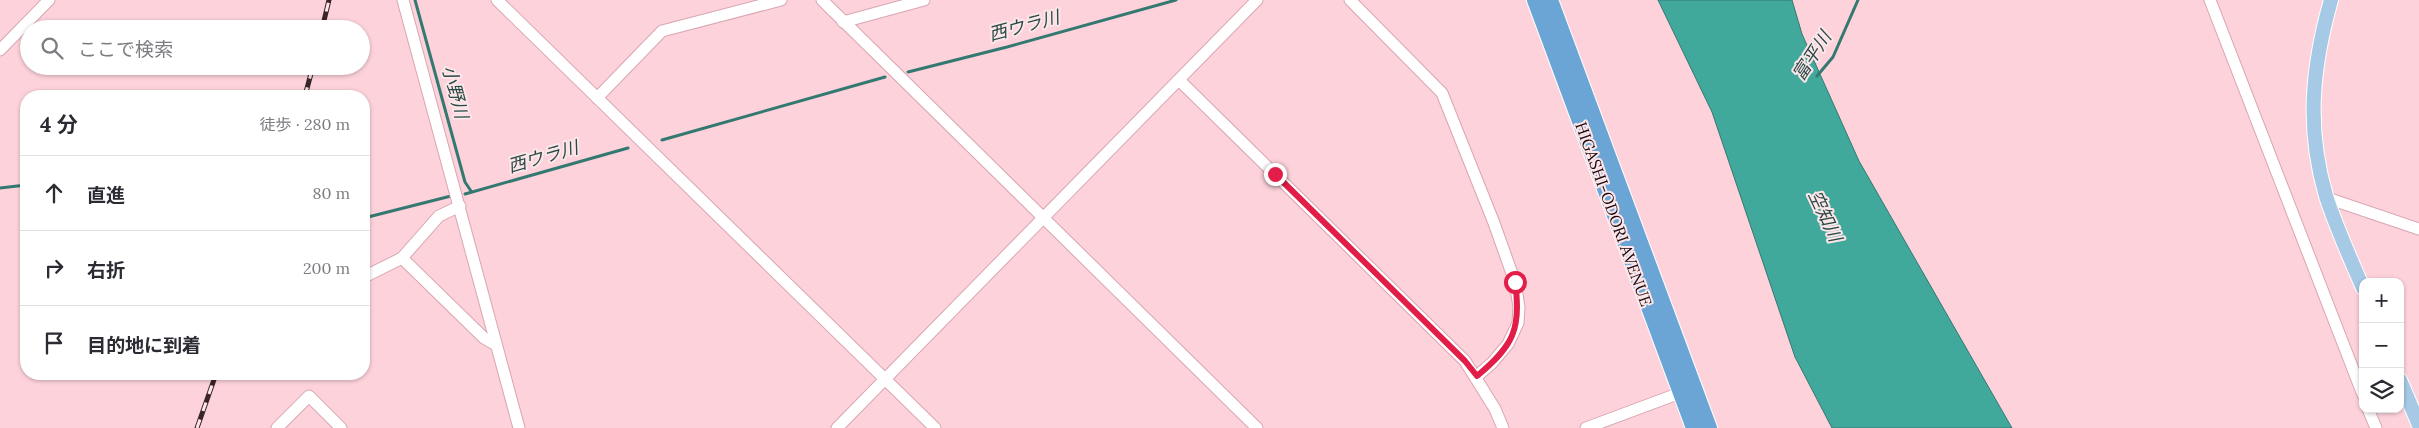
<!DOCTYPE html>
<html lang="ja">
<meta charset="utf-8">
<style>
:root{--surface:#fff;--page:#f7f7f7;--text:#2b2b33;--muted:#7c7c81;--line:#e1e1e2}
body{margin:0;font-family:Lora,"Noto Sans JP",serif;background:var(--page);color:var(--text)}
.controls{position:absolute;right:15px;bottom:15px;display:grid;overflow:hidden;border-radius:10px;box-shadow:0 1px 4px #0004}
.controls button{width:45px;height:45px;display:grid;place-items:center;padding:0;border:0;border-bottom:1px solid var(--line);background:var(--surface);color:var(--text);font:25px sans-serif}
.stop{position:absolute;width:15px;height:15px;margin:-11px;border:4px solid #e11d48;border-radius:50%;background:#fff}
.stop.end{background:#e11d48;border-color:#fff;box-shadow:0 1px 5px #0008}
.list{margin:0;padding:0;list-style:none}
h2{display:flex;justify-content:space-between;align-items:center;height:65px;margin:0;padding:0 20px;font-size:21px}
h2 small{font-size:16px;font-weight:400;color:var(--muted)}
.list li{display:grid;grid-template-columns:32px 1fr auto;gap:15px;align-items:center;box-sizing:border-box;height:75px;padding:0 20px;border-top:1px solid var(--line)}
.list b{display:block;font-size:19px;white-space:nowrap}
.list em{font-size:16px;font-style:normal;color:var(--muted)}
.icon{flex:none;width:28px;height:28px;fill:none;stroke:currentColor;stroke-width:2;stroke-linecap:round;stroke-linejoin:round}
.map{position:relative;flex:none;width:2419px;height:428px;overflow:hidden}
.search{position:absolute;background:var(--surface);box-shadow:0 1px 4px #0004;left:20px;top:20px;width:350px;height:55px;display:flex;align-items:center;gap:12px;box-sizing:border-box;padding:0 18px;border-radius:28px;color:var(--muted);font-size:19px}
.panel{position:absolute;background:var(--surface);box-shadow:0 1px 4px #0004;left:20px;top:90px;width:350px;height:290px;border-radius:20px}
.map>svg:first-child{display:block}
.water{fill:#40a99c;stroke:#347971}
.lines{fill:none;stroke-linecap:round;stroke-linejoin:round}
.stream{stroke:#347971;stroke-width:3}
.minor-casing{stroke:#d8a6b1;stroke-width:13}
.major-casing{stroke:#fff;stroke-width:16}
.highway-casing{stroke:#fff;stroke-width:18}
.minor{stroke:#fff;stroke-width:11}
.major{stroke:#a6c9e6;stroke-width:14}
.highway{stroke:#6aa5d5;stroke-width:16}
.rail-casing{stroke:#392529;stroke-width:5}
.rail{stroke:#fce6ea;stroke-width:3;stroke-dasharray:9;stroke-linecap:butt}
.route{stroke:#e11d48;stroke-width:6}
.labels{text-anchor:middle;stroke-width:4;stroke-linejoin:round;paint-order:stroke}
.street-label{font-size:16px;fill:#19080c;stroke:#fce6ea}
.water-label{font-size:18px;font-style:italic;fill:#2a4a45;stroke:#fce6ea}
</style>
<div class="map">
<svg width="2419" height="428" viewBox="0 0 2419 428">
<rect width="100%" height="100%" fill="#fdd2db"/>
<path class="water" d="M1658,0H1792L1802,34L1859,161L2012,428H1832L1795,357L1712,112Z"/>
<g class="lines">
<g class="stream">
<path d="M415,0L465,182L471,191"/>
<path d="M908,72L1007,47L1176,0"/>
<path d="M1817,76L1833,57L1858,0"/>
<path d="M662,140L885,77"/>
<path d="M0,188L26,185"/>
<path d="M465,194L628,148"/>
<path d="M364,218L451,196"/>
</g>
<defs>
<g id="minor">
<path d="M403,0L519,428"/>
<path d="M497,0L935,428"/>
<path d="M822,0L1257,428"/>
<path d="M1350,0L1442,93L1494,223L1515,282L1519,307L1518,323L1508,344L1492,363L1477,376"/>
<path d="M2210,0L2363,395"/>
<path d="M843,22L924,0"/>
<path d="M0,50L49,0"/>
<path d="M1179,80L1465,361L1495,409L1503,428"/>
<path d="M597,98L662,31L781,0"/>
<path d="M2327,198L2419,229"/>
<path d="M402,258L484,338L496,345"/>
<path d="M364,277L402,258L439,216L460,206"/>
<path d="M2368,409L2376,428"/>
<path d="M277,428L309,396L341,428"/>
<path d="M837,428L1257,0"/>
<path d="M1586,428L1688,390"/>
</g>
<g id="major">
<path d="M2331,0C2312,67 2306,128 2326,196C2336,227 2350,258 2363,288"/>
<path d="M2400,380L2419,425"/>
</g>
<g id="highway">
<path d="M1535,0L1694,428"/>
<path d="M1550,0L1709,428"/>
</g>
</defs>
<use href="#minor" class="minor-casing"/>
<use href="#major" class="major-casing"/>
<use href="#highway" class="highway-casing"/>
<use href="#minor" class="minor"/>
<use href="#major" class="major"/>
<use href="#highway" class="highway"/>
<defs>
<g id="rail">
<path d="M322,29L329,0"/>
<path d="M305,96L313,66"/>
<path d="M197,428L216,374"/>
</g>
</defs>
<use href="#rail" class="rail-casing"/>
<use href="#rail" class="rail"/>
</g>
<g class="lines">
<path class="route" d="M1275,174L1465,361L1477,376C1513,346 1522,329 1515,282"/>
</g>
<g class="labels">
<g class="street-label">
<text transform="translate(1614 214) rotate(70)" y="6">HIGASHI-ODORI AVENUE</text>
</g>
<g class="water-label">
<text transform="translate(1024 26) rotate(-15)" y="6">西ウラ川</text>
<text transform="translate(1812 56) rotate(-57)" y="6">富平川</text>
<text transform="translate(455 92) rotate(75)" y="6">小野川</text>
<text transform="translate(543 157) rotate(-16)" y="6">西ウラ川</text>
<text transform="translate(1825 216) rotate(65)" y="6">空知川</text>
</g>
</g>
</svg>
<div class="controls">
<button>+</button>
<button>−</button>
<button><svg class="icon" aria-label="layers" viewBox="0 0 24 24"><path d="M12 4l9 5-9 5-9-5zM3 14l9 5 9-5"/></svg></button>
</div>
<div class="stop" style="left:1515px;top:282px"></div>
<div class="stop end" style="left:1275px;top:174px"></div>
<div class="search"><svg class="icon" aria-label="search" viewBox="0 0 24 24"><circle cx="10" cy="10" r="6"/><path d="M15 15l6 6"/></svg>ここで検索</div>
<section class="panel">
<h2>4 分<small>徒歩 · 280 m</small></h2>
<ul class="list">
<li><svg class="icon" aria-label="ahead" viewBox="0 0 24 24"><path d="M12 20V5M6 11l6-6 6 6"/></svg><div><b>直進</b></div><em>80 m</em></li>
<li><svg class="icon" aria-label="right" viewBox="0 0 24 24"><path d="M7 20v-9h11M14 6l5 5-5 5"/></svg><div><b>右折</b></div><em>200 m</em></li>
<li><svg class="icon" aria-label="arrive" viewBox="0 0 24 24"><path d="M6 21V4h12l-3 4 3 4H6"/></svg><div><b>目的地に到着</b></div></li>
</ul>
</section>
</div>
